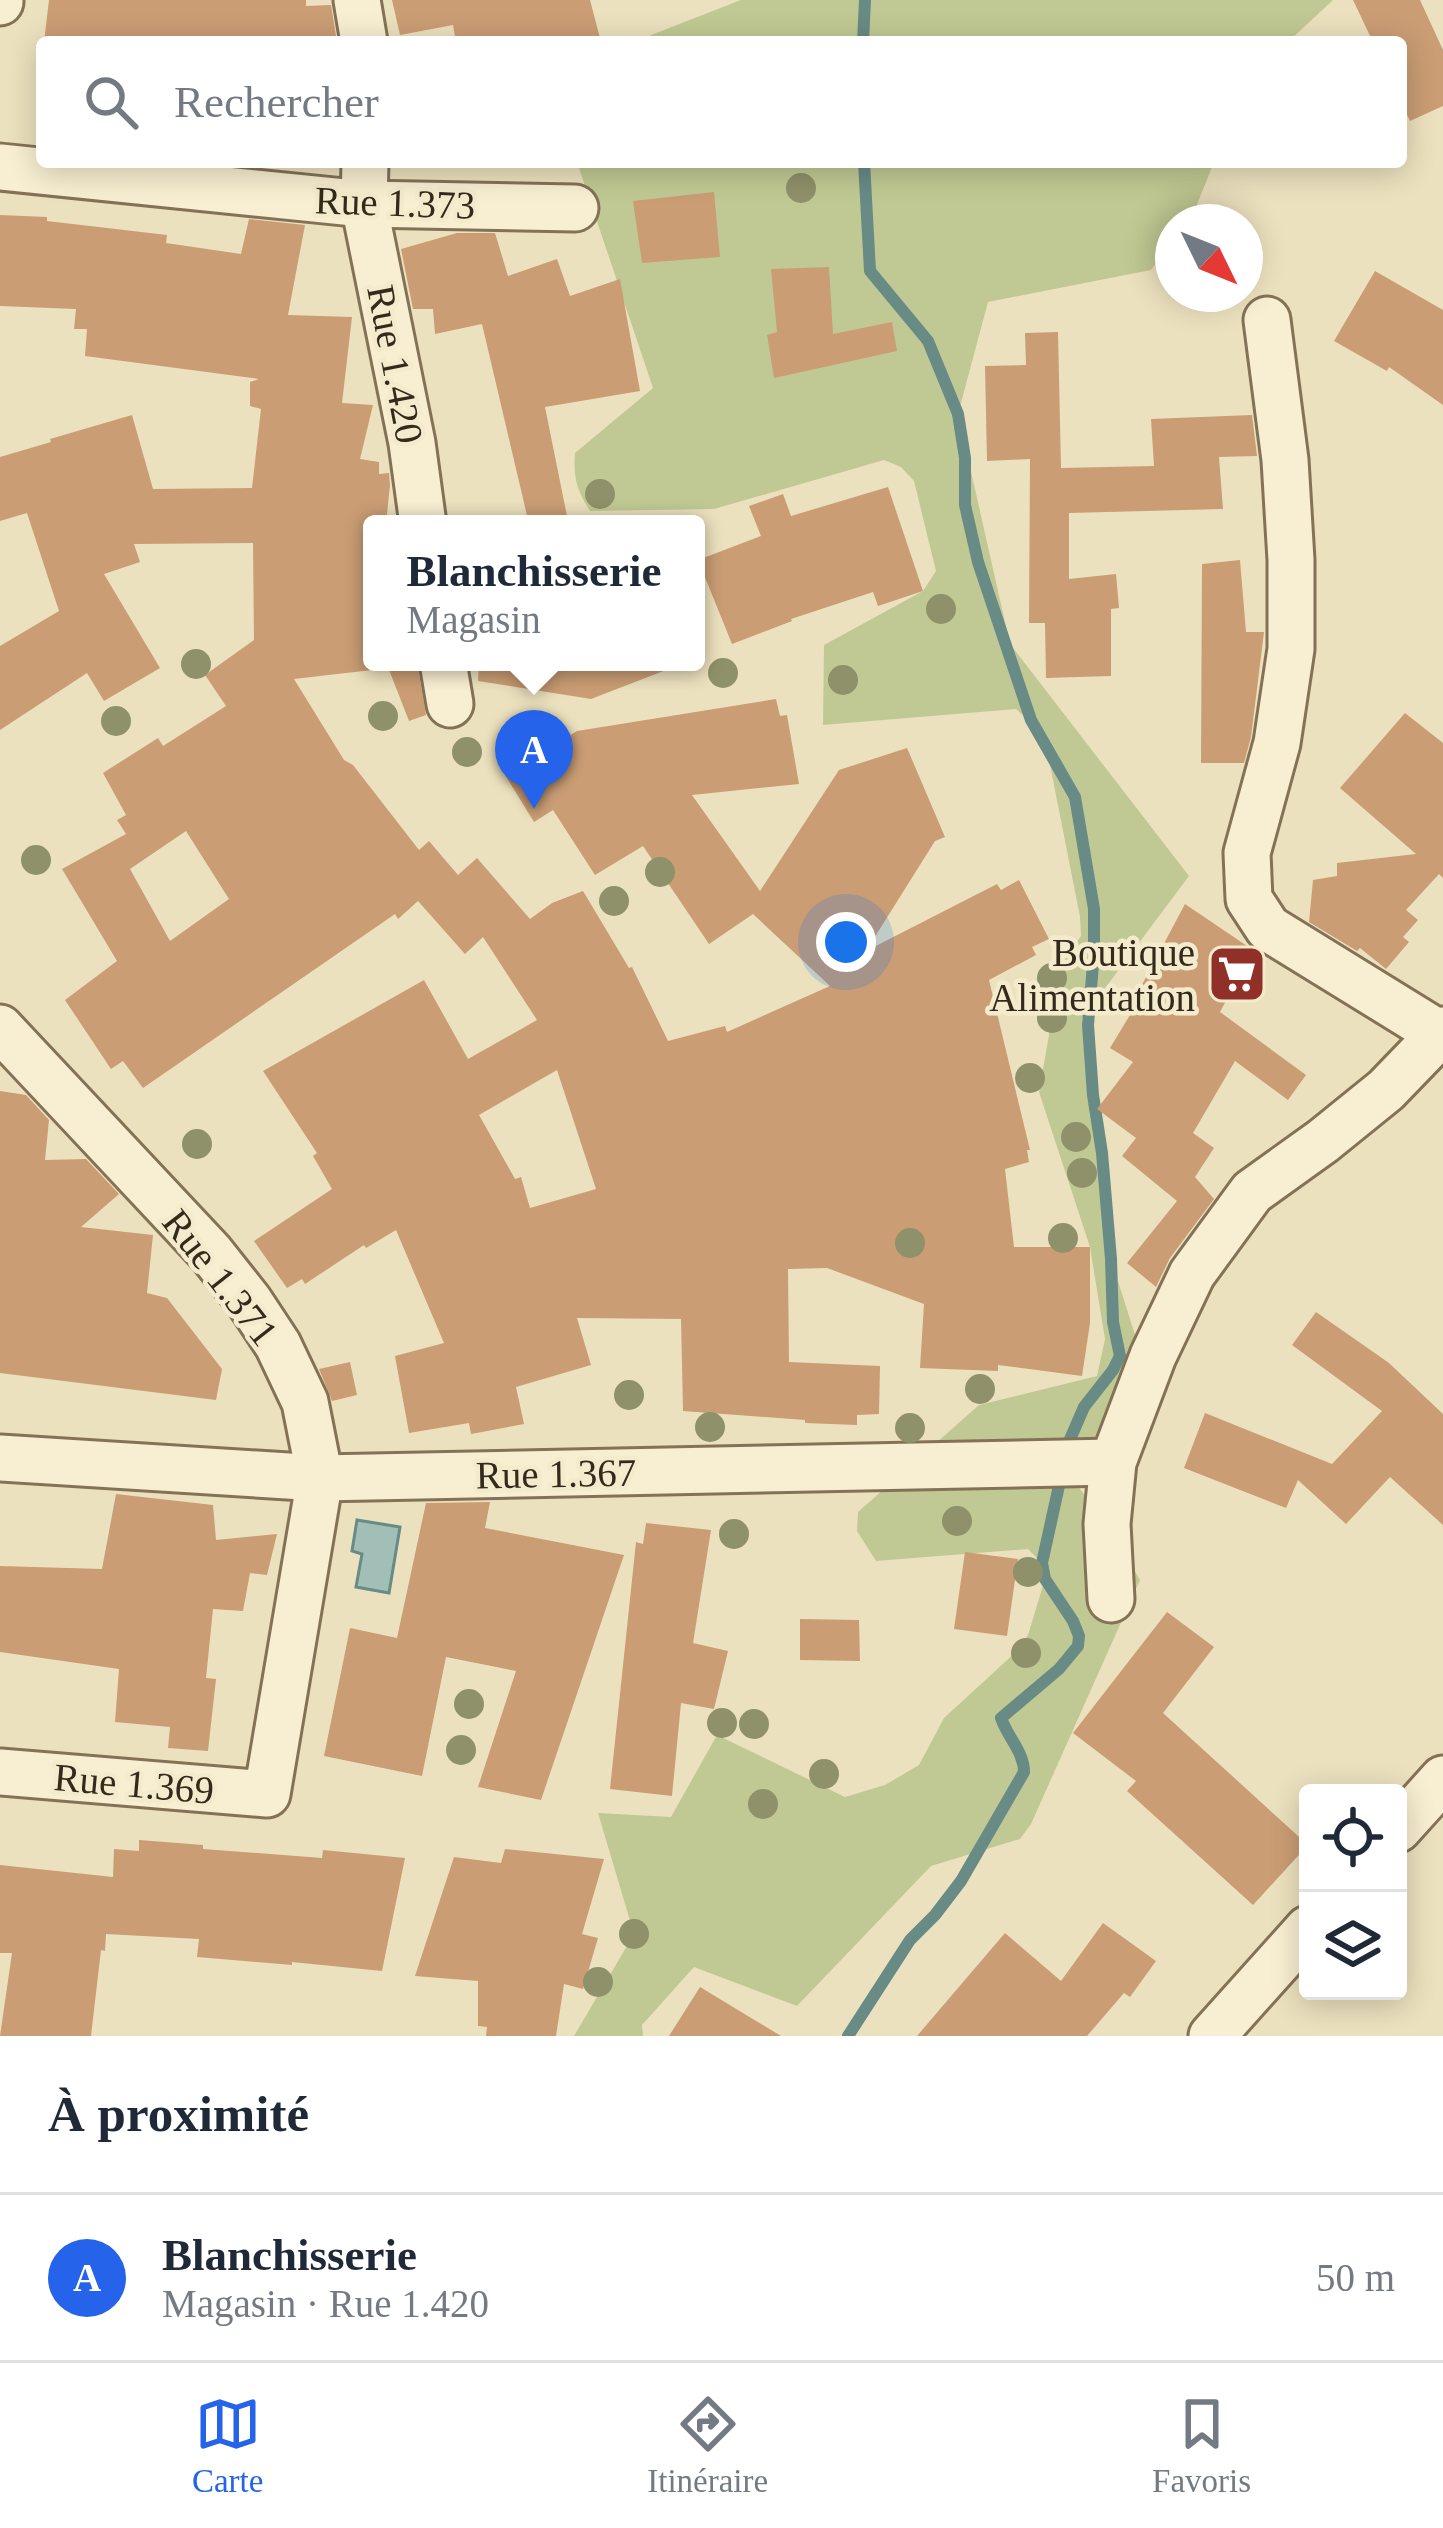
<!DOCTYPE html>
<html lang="fr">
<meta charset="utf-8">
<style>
:root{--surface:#fff;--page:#f6f6f7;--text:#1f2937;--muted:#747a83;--line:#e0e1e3;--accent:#2563eb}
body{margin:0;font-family:"Times New Roman",serif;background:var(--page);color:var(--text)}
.controls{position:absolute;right:36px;bottom:36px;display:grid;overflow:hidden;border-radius:12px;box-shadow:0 6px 30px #0003}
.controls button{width:108px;height:108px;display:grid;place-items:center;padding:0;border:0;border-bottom:3px solid var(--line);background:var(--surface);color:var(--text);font:60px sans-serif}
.compass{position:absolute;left:1155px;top:204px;width:108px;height:108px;border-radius:50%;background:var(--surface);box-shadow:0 6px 30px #0003;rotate:133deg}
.you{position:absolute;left:846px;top:942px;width:42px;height:42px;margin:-30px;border:9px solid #fff;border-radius:50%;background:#1a73e8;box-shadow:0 0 0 18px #1a73e833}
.badge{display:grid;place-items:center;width:78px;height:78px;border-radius:50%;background:var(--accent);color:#fff;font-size:39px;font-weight:700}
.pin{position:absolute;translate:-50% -99px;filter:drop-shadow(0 3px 6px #0008)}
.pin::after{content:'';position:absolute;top:63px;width:42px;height:36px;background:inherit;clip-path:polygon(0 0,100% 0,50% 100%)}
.popup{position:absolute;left:363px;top:515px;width:342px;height:156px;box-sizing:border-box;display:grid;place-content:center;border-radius:12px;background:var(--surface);filter:drop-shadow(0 3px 9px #0005);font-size:39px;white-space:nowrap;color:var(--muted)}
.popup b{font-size:45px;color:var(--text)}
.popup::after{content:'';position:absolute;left:50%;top:100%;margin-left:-24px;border:24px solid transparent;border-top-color:var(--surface)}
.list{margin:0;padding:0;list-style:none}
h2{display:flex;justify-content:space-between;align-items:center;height:156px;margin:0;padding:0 48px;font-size:51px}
h2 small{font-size:39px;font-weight:400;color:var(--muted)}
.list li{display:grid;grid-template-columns:78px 1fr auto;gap:36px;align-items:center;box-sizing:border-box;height:168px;padding:0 48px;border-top:3px solid var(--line)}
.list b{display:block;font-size:45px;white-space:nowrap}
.list p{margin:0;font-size:39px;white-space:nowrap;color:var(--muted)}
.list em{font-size:39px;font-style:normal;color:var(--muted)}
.icon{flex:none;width:66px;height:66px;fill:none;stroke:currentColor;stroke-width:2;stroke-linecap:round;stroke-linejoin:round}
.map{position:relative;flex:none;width:1443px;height:2036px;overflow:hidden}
.search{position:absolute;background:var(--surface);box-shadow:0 6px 30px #0003;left:36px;right:36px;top:36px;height:132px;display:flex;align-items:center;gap:30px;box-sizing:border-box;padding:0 42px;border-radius:12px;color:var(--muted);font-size:45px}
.sheet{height:324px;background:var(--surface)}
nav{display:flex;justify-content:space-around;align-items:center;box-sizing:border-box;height:168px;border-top:3px solid var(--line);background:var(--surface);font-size:33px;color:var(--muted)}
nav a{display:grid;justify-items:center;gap:6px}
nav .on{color:var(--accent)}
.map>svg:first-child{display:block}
.green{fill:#c0c993}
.water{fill:#a1beb7;stroke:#698b85;stroke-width:3}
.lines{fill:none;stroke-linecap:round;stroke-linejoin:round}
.stream{stroke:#698b85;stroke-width:12}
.building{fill:#ca9d74;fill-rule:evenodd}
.minor-casing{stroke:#847257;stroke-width:51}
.minor{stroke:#f8eed1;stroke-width:45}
.tree{fill:#8e9169}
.labels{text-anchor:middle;stroke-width:9;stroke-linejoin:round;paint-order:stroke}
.street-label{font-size:39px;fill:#33291c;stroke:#f4ebcd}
.poi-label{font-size:39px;fill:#33291c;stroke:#f4ebcd;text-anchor:end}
</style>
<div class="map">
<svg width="1443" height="2036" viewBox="0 0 1443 2036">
<rect width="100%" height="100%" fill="#ece1be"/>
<g class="green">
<path d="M741,0H1333L1288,42H645L651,35Z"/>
<path d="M577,162H1214L1194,212L1187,222H1173V240L1151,270L988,302L958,414L1010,644L1189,876L1082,1019L1097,1109L1111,1259L1136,1338L1080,1489L1107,1524L1140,1580L1031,1824L1020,1839L931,1866L797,2006L694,1967L642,2025L643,2036H574L634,1934L598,1813L671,1817L717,1735L845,1797L885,1785L919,1765L944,1718L1017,1651L1028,1635L1045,1579L1042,1563L1028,1549L876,1561L857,1531L858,1512L979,1405L1097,1376L1105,1339L1090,1247L1039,1092L1052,1018V978L1081,936L1080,917L1044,734L1016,709L823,725L824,645L923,591L936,571L914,481L901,467L884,460L714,509L590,511C577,491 573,477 575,453L653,388Z"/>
</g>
<path class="water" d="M357,1520L400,1527L389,1593L356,1587L362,1554L352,1551Z"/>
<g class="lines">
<g class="stream">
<path d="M863,42L865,0"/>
<path d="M864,162L870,271L928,341L958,414L965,458V505L978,562L1031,720L1075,797L1094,909V952L1088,1025L1093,1095L1102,1153L1111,1259L1113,1322L1120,1356L1113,1370L1084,1407L1065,1451"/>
<path d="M848,2036L910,1940L935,1915L961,1881L1024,1772C1024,1752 1008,1738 1001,1718L1059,1669L1078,1646L1079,1636L1073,1621L1045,1579L1042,1563L1062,1472"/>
</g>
</g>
<g class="building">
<path d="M49,0H306V6L331,5L337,42H44Z"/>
<path d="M392,0H590L601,42H456L453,25L400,35Z"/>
<path d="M1353,0H1420L1443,50V106L1410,121L1401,102V42H1373Z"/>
<path d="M714,192L720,257L642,263L633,201Z"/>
<path d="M0,215L47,217V221L167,235L166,243L241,254L249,219L305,225L288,315L352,317L342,403L373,405L360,459L379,462V474L389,473L390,485L386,524H372V670L294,679L344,760L353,765L419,850L429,841L458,875L477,858L530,919L552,903L583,891L629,968L632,967L668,1041L725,1026L727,1032L830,986L753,914L709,944L643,846L595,875L553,810L534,822L505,775L577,731L776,699L780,716L787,715L799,784L692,795L760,891L839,770L907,748L945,837L935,841L866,951L997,884L1001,890L1019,880L1049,939L1032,947L1036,955L989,980L1030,1150H1027L1029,1162L1005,1169L1014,1247H1090V1323L1082,1376L998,1365V1371L920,1368L924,1304L827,1268L788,1269L789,1362L880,1366L879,1414L857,1415V1425L805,1423V1420L683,1411L681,1319L577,1318L591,1365L516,1387L524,1424L471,1434L469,1423L409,1433L395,1356L444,1343L396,1230L366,1248L364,1245L305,1284L302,1279L287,1288L254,1241L332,1189L313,1156L317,1153L263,1071L424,980L468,1059L537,1020L483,937L465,954L418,901L398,919L395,914L143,1088L123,1061L111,1069L65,1000L117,961L62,869L126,834L117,820L126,815L103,773L158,738L163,746L226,706L205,675L254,640L253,543L134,544L140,562L104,574L160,668L104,701L87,673L0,730V646L59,611L27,513L0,521V457L51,442L50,439L132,415L153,489L252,488L261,409L250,406V382L259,379L85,356L87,329H74L76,309L0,306ZM186,831L229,899L170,941L130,869ZM557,1070L596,1189L530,1208L521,1177L515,1179L479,1115Z"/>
<path d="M457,233H495L508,276L557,259L570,296L620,279L640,391L545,407L567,516L529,524L482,324L435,334L433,309H413L401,249Z"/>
<path d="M829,267L833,334L892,322L897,351L774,378L767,335L777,332L771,269Z"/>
<path d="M1375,271L1443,310V405L1389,367L1387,371L1334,341Z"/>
<path d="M1058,332L1061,468L1154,466L1151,419L1252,415L1257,456L1219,457L1223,509L1069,513V579L1116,574L1119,608L1111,609V676L1046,678L1045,623H1029L1030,459L987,461L985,366L1026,365L1025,333Z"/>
<path d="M888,487L923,591L878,606L873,592L791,619L792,621L732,644L698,560L761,536L749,506L783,494L791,516Z"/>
<path d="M1240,560L1246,632H1264L1251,737L1244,763H1201L1202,564Z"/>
<path d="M386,662H417L426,715L409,721Z"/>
<path d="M479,662H678L679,665L591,699L478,681Z"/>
<path d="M1405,713L1443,743V878L1439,874L1406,910L1418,920L1403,937L1409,942L1386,969L1360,948L1357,951L1309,922L1313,880L1337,876V863L1416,854L1340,788Z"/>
<path d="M1185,904L1253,950L1220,1012L1306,1075L1288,1100L1235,1061L1193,1133L1214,1148L1195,1177L1214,1199L1170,1258L1156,1287L1127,1263L1177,1201L1122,1156L1136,1138L1097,1109L1133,1062L1110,1048L1130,1015L1127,1013Z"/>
<path d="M0,1091L26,1095L49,1120L45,1160L86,1159L119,1194L81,1227L153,1235L147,1293L167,1298L222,1369L216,1400L0,1373Z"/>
<path d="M1316,1312L1389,1363L1443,1414V1525L1390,1477L1346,1524L1298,1480L1286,1508L1184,1468L1205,1413L1332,1464L1382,1411L1292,1345Z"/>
<path d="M350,1362L357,1395L332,1401L319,1369Z"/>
<path d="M116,1494L213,1505L216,1540L277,1534L267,1575L250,1573L243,1611L213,1609L206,1678L216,1679L208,1751L168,1748L170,1727L115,1722L119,1669L0,1652V1566L102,1569Z"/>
<path d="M490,1502L485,1528L624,1555L541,1800L478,1787L516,1671L446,1657L422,1776L324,1756L350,1628L397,1638L426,1503Z"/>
<path d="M646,1523L711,1530L693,1643L728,1651L714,1709L681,1703L672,1796L610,1789L636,1542L643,1544Z"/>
<path d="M965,1552L1018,1559L1007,1636L954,1629Z"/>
<path d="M1167,1612L1214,1647L1163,1713L1308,1845L1253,1905L1127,1791L1136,1781L1073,1733Z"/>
<path d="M800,1619L859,1620L860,1661L800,1660Z"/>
<path d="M139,1840L203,1845V1849L322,1858L323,1850L405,1858L382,1971L292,1962V1965L197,1957L199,1939L106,1934L105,1951L101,1950L91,2036H0L12,1953H0V1865L113,1877L114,1849L139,1851Z"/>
<path d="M505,1849L604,1859L582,1934L598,1938L583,1989L564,1984L556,2036H486L487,2027L478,2026V1981L415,1976L454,1857L501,1863Z"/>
<path d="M1103,1923L1156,1961L1130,1997L1124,1993L1087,2036H917L1005,1933L1061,1981Z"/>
<path d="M700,1987L781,2036H669Z"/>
</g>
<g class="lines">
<defs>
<g id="minor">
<path d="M357,0L364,42"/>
<path d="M0,2V0"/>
<path d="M365,162L364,204L412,443L423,524"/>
<path d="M0,167L364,204L575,208"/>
<path d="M1267,320L1285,460L1291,560V649L1277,743L1247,853L1249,899L1268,928L1440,1034L1443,1030"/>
<path d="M443,662L450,704"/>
<path d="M0,1028L211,1253L249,1301L278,1345L305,1402L320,1478L267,1794L0,1772"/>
<path d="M0,1458L320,1478L1113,1462"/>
<path d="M1111,1599L1107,1524L1113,1462L1153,1356L1192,1274L1252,1192L1323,1141L1386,1090L1440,1034"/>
<path d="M1398,1829L1443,1779"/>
<path d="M1212,2036L1308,1929"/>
</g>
</defs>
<use href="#minor" class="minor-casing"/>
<use href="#minor" class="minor"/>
</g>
<g class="tree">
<circle cx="801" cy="188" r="15"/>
<circle cx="600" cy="494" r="15"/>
<circle cx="941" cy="609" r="15"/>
<circle cx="196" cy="664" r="15"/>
<circle cx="723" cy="673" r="15"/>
<circle cx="843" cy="680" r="15"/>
<circle cx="383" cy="716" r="15"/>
<circle cx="116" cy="721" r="15"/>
<circle cx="467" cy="752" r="15"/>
<circle cx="36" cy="860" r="15"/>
<circle cx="660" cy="872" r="15"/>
<circle cx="614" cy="901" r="15"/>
<circle cx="1052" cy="978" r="15"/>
<circle cx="1052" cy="1018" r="15"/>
<circle cx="1030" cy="1078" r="15"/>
<circle cx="1076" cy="1137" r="15"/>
<circle cx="197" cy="1144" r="15"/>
<circle cx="1082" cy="1173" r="15"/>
<circle cx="1063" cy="1238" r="15"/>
<circle cx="910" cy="1243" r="15"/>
<circle cx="980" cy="1389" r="15"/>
<circle cx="629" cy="1395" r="15"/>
<circle cx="710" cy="1427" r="15"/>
<circle cx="910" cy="1428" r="15"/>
<circle cx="957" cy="1521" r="15"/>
<circle cx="734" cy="1534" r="15"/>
<circle cx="1028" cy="1572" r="15"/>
<circle cx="1026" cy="1653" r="15"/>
<circle cx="469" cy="1704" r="15"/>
<circle cx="722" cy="1723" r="15"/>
<circle cx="754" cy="1724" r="15"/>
<circle cx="461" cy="1750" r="15"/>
<circle cx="824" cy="1774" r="15"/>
<circle cx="763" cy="1804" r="15"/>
<circle cx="634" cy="1934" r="15"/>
<circle cx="598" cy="1982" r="15"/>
</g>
<defs>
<symbol id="supermarket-square" viewBox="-11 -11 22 22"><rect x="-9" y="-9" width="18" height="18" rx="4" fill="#912f29" stroke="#f4ebcd"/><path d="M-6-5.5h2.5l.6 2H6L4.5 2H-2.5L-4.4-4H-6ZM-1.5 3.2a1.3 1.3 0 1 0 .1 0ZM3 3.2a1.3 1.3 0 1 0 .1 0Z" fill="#fff"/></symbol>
</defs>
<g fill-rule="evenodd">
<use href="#supermarket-square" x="1204" y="941" width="66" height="66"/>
</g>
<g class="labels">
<g class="street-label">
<text transform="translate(395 202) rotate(2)" y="14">Rue 1.373</text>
<text transform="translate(396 364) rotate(79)" y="14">Rue 1.420</text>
<text transform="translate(221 1277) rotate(52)" y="14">Rue 1.371</text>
<text transform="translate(556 1473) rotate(-1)" y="14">Rue 1.367</text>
<text transform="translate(134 1783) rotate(5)" y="14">Rue 1.369</text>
</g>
<g class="poi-label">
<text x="1195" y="966">Boutique<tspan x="1195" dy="45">Alimentation</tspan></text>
</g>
</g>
</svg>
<div class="controls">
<button><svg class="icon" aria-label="locate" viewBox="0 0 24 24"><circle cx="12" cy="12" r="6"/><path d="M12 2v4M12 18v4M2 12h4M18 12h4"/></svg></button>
<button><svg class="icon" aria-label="layers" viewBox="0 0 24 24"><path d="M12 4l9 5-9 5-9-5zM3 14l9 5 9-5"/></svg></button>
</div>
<svg class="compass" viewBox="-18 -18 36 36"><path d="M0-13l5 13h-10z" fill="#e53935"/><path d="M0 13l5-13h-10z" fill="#747a83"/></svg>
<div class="you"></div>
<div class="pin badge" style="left:534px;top:809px">A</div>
<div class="popup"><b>Blanchisserie</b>Magasin</div>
<div class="search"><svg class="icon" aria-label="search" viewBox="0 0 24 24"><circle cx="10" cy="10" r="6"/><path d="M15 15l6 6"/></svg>Rechercher</div>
</div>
<section class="sheet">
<h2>À proximité<small></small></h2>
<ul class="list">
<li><span class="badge">A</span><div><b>Blanchisserie</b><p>Magasin · Rue 1.420</p></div><em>50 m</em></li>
</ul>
</section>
<nav>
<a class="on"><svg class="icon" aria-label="map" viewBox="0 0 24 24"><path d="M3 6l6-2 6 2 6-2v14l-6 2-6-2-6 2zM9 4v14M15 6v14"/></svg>Carte</a>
<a><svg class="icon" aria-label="directions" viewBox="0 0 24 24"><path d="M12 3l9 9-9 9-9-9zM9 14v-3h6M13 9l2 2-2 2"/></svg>Itinéraire</a>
<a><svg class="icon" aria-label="saved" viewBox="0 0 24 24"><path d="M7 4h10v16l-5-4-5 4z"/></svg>Favoris</a>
</nav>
